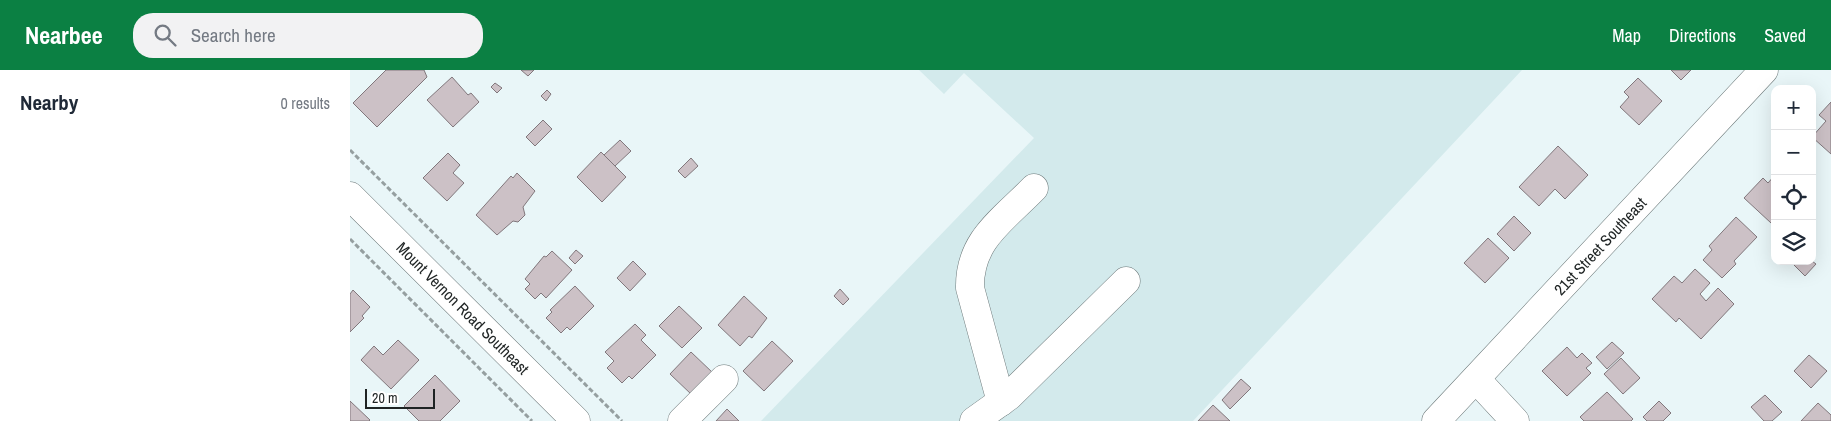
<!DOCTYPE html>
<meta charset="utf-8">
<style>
:root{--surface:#fff;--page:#f2f2f3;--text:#1f2937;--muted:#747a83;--line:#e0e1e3;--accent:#0b8043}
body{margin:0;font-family:"Archivo Narrow",sans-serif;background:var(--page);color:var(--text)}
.controls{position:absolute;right:15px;top:15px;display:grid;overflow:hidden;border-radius:10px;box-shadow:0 5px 20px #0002}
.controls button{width:45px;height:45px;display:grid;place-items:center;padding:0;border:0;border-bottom:1px solid var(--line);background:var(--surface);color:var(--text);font:25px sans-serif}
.scale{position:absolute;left:15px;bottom:12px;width:70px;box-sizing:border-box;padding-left:5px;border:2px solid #1e2323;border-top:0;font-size:14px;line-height:18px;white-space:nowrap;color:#1e2323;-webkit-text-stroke:4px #fff;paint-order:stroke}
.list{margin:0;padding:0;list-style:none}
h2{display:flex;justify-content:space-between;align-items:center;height:65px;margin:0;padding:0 20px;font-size:21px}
h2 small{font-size:16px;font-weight:400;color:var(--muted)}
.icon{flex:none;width:28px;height:28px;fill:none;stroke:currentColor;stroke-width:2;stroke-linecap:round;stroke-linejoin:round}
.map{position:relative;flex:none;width:1481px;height:351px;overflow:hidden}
header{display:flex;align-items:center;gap:30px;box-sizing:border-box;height:70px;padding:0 25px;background:var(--accent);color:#fff}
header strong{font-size:24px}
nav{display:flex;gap:28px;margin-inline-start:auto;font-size:18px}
.search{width:350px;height:45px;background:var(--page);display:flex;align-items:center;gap:12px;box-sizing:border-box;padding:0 18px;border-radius:20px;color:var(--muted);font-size:19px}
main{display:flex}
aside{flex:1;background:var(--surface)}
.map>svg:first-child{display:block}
.built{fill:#d3eaec}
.building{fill:#ccc1c6;stroke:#81777c}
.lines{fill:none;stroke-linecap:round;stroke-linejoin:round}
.minor-casing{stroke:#6c7879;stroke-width:29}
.major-casing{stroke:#6c7879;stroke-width:29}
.path{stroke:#959fa0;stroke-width:3;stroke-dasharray:5 2.5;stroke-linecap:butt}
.minor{stroke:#fff;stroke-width:28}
.major{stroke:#fff;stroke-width:28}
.labels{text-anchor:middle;stroke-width:4;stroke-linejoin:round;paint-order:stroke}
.street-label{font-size:16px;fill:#1e2323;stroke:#fff}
</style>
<header>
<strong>Nearbee</strong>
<div class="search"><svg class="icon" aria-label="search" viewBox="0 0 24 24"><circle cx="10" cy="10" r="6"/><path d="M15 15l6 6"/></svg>Search here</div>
<nav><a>Map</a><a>Directions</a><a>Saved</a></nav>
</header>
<main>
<aside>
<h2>Nearby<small>0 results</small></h2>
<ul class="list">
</ul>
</aside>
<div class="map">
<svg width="1481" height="351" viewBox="0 0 1481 351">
<rect width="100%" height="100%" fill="#e9f6f8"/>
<path class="built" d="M569,0H1172L843,351H411L684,68L614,3L594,24Z"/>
<g class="building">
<path d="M36,0H74L77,7L27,57L3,33Z"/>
<path d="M171,0H184L178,6Z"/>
<path d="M1321,0H1341L1331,10Z"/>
<path d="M102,7L118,25L121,23L129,32L103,57L77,30Z"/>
<path d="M1288,8L1312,31L1289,55L1270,37L1279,27L1274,22Z"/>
<path d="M145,13L152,18L147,23L141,17Z"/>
<path d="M197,20L201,24L196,31L191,26Z"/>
<path d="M1481,32V84L1462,67L1476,51L1469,45Z"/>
<path d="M193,50L202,59L185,76L176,67Z"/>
<path d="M270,70L281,81L265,96L254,85Z"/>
<path d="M1208,76L1238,105L1215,129L1205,119L1189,136L1169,117Z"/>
<path d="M251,82L276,107L252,132L227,107Z"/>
<path d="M98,83L110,95L103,103L114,113L97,131L73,108Z"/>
<path d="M341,88L348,96L335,108L328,101Z"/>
<path d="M167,103L185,121L173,137L175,145L168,152L163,151L147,165L126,145L161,106L163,108Z"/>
<path d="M1425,105V149L1421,153L1394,128L1413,108L1418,113Z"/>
<path d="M1164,146L1181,163L1164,181L1147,164Z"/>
<path d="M1386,147L1407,167L1384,191L1386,194L1372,208L1353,190L1362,180L1359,176Z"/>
<path d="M1138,168L1159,188L1135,213L1114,193Z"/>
<path d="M226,180L233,186L225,194L219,188Z"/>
<path d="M202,181L222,200L196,228L191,223L185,229L175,219L180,214L175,209L194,186L196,187Z"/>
<path d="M283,191L296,204L280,221L267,208Z"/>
<path d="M1440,191H1462L1466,194L1455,206Z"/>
<path d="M1345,199L1360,213L1350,224L1356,231L1368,218L1384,234L1351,269L1329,248L1326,252L1302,229L1324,206L1332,213Z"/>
<path d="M225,216L244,236L220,260L217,257L211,263L196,248L202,242L200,240Z"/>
<path d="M490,219L499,229L493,235L484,226Z"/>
<path d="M3,220L20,237L12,246L14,248L0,262V224Z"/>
<path d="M394,226L417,248L402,268L399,266L390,276L368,255Z"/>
<path d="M329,236L352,258L332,278L309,256Z"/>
<path d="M285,254L296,265L291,270L306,285L282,309L279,306L272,313L257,298L264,291L255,282Z"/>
<path d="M48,270L69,290L41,319L11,290L24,276L33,285Z"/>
<path d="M422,271L443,291L414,321L393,301Z"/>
<path d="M1262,272L1274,283L1257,299L1246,287Z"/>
<path d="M1217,277L1227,288L1232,283L1242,293L1236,298L1241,303L1217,326L1192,301Z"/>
<path d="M341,282L363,303L342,325L320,304Z"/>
<path d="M1459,285L1477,301L1461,318L1444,301Z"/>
<path d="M1271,288L1290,308L1273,324L1254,304Z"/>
<path d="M85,305L110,331L90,351H69L54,336Z"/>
<path d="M891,309L901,318L880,339L872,330Z"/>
<path d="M1257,322L1283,349L1281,351H1234L1230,347Z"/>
<path d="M1415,325L1432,342L1422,351H1414L1401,337Z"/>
<path d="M0,331L20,350L19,351H0Z"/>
<path d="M1309,331L1321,343L1313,351H1297L1293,347Z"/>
<path d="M1468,333L1481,345V351H1451Z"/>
<path d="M863,335L880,351H848Z"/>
<path d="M377,339L389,351H366Z"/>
</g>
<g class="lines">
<defs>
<g id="minor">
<path d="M1126,309L1165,351"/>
<path d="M651,332L620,218C619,170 653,150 684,118"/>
<path d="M332,351L374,309"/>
<path d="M624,351L659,326L776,211"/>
<path d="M1086,351L1414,0"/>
</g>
<path id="major" d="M0,126L226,351"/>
</defs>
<use href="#minor" class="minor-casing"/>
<use href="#major" class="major-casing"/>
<g class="path">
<path d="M0,80L272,351"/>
<path d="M0,169L182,351"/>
</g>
<use href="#minor" class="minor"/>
<use href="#major" class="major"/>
</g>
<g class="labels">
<g class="street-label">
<text transform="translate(1250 176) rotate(-47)" y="6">21st Street Southeast</text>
<text transform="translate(113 238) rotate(45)" y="6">Mount Vernon Road Southeast</text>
</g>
</g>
</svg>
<div class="controls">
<button>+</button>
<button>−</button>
<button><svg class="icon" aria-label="locate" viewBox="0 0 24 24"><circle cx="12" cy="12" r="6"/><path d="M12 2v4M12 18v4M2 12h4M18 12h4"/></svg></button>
<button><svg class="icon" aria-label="layers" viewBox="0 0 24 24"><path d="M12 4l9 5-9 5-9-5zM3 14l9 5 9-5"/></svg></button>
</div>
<div class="scale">20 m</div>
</div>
</main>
